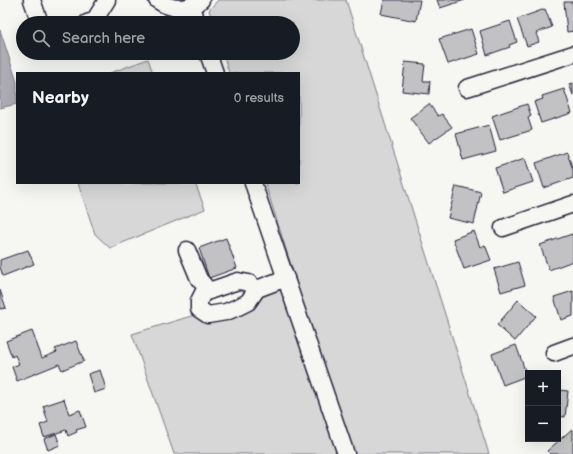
<!DOCTYPE html>
<meta charset="utf-8">
<style>
:root{--surface:#171b24;--page:#20242c;--text:#f1f3f6;--muted:#9ea1a6;--line:#363941}
body{margin:0;font-family:"Balsamiq Sans",sans-serif;background:var(--page);color:var(--text)}
.controls{position:absolute;right:12px;bottom:12px;display:grid;overflow:hidden;border-radius:0px;box-shadow:0 4px 16px #0002}
.controls button{width:36px;height:36px;display:grid;place-items:center;padding:0;border:0;border-bottom:1px solid var(--line);background:var(--surface);color:var(--text);font:20px sans-serif}
.list{margin:0;padding:0;list-style:none}
h2{display:flex;justify-content:space-between;align-items:center;height:52px;margin:0;padding:0 16px;font-size:17px}
h2 small{font-size:13px;font-weight:400;color:var(--muted)}
.icon{flex:none;width:22px;height:22px;fill:none;stroke:currentColor;stroke-width:2;stroke-linecap:round;stroke-linejoin:round}
.map{position:relative;flex:none;width:573px;height:454px;overflow:hidden}
.search{position:absolute;background:var(--surface);box-shadow:0 4px 16px #0002;left:16px;top:16px;width:284px;height:44px;display:flex;align-items:center;gap:10px;box-sizing:border-box;padding:0 14px;border-radius:22px;color:var(--muted);font-size:15px}
.panel{position:absolute;background:var(--surface);box-shadow:0 4px 16px #0002;left:16px;top:72px;width:284px;height:112px;border-radius:0px}
.map>svg:first-child{display:block}
.green{fill:#d7d7d7;stroke:#7c7c89}
.water{fill:#adadb3;stroke:#757583}
.building{fill:#c2c2c4;stroke:#22223b}
.lines{fill:none;stroke-linecap:round;stroke-linejoin:round}
.minor-casing{stroke:#22223b;stroke-width:19}
.minor{stroke:#f6f6f2;stroke-width:16}
</style>
<div class="map">
<svg width="573" height="454" viewBox="0 0 573 454">
<rect width="100%" height="100%" fill="#f6f6f2"/>
<filter id="ink" filterUnits="userSpaceOnUse"><feTurbulence type="fractalNoise" baseFrequency=".025" numOctaves="2"/><feDisplacementMap in="SourceGraphic" scale="8" xChannelSelector="R" yChannelSelector="G"/><feConvolveMatrix kernelMatrix="1 2 1 2 8 2 1 2 1" color-interpolation-filters="sRGB"/></filter>
<g filter="url(#ink)">
<g class="green">
<path d="M218,0H346L489,454H174L132,334L297,284L265,183H299V73H229L223,53H293V23H213L209,10Z"/>
<path d="M148,59L153,73H110Z"/>
<path d="M78,183H195L205,209L110,248L95,234Z"/>
</g>
<path class="water" d="M0,30L17,82V104L0,108Z"/>
<g class="building">
<path d="M384,0H420L416,21L381,14Z"/>
<path d="M437,0H465L440,8Z"/>
<path d="M564,2H573V31L567,32Z"/>
<path d="M545,9L552,27L536,33L539,42L527,46L517,19Z"/>
<path d="M510,21L517,42L509,45L510,47L487,55L480,31Z"/>
<path d="M471,29L479,54L448,64L439,39Z"/>
<path d="M405,62L425,64L423,81H430L429,94L402,91Z"/>
<path d="M573,83V95L569,84Z"/>
<path d="M564,89L572,113L541,123L534,102L543,99L542,96Z"/>
<path d="M429,104L438,116L442,114L452,127L429,143L410,118Z"/>
<path d="M527,104L531,116L528,118L532,130L500,140L492,116Z"/>
<path d="M489,125L496,151L463,160L456,134Z"/>
<path d="M567,152L573,170V178L544,188L536,163Z"/>
<path d="M525,158L533,182L503,192L495,168Z"/>
<path d="M456,186L481,192L474,224L448,218Z"/>
<path d="M474,231L480,247L485,245L491,260L464,269L453,239Z"/>
<path d="M572,234L573,238V261L549,270L540,245Z"/>
<path d="M226,238L237,268L209,278L199,248Z"/>
<path d="M28,250L34,264L3,276L0,267V260Z"/>
<path d="M518,262L525,285L501,292L494,269Z"/>
<path d="M0,290L6,308L0,309Z"/>
<path d="M573,291V316L561,320L554,297Z"/>
<path d="M518,300L536,316L515,341L497,325Z"/>
<path d="M32,331L42,358L57,352L55,349L76,341L84,361L62,370L59,364L17,381L12,367L19,364L15,355L12,357L6,341Z"/>
<path d="M516,345L527,376L503,385L492,354Z"/>
<path d="M100,370L106,389L94,393L88,374Z"/>
<path d="M558,390L568,391L565,417L558,416Z"/>
<path d="M64,399L69,414L80,410L86,427L76,430L77,432L68,436L66,430L44,437L40,425L48,422L43,406Z"/>
<path d="M572,429L573,430V454H550L547,451Z"/>
<path d="M56,434L60,445L48,450L44,439Z"/>
</g>
<g class="lines">
<defs>
<g id="minor">
<path d="M32,0L40,23"/>
<path d="M157,0C171,10 187,11 201,0"/>
<path d="M192,6L197,23"/>
<path d="M87,23L94,21L107,0"/>
<path d="M208,53L215,73"/>
<path d="M467,88L573,54"/>
<path d="M253,183L346,454"/>
<path d="M503,228L573,204"/>
<path d="M187,250L199,279L209,291"/>
<path d="M257,289L248,302L238,307L226,312L208,315L199,309V301L203,293L238,281L249,283L257,289L286,278"/>
<path d="M554,353L573,346"/>
</g>
</defs>
<use href="#minor" class="minor-casing"/>
<use href="#minor" class="minor"/>
</g>
</g>
</svg>
<div class="controls">
<button>+</button>
<button>−</button>
</div>
<div class="search"><svg class="icon" aria-label="search" viewBox="0 0 24 24"><circle cx="10" cy="10" r="6"/><path d="M15 15l6 6"/></svg>Search here</div>
<section class="panel">
<h2>Nearby<small>0 results</small></h2>
<ul class="list">
</ul>
</section>
</div>
